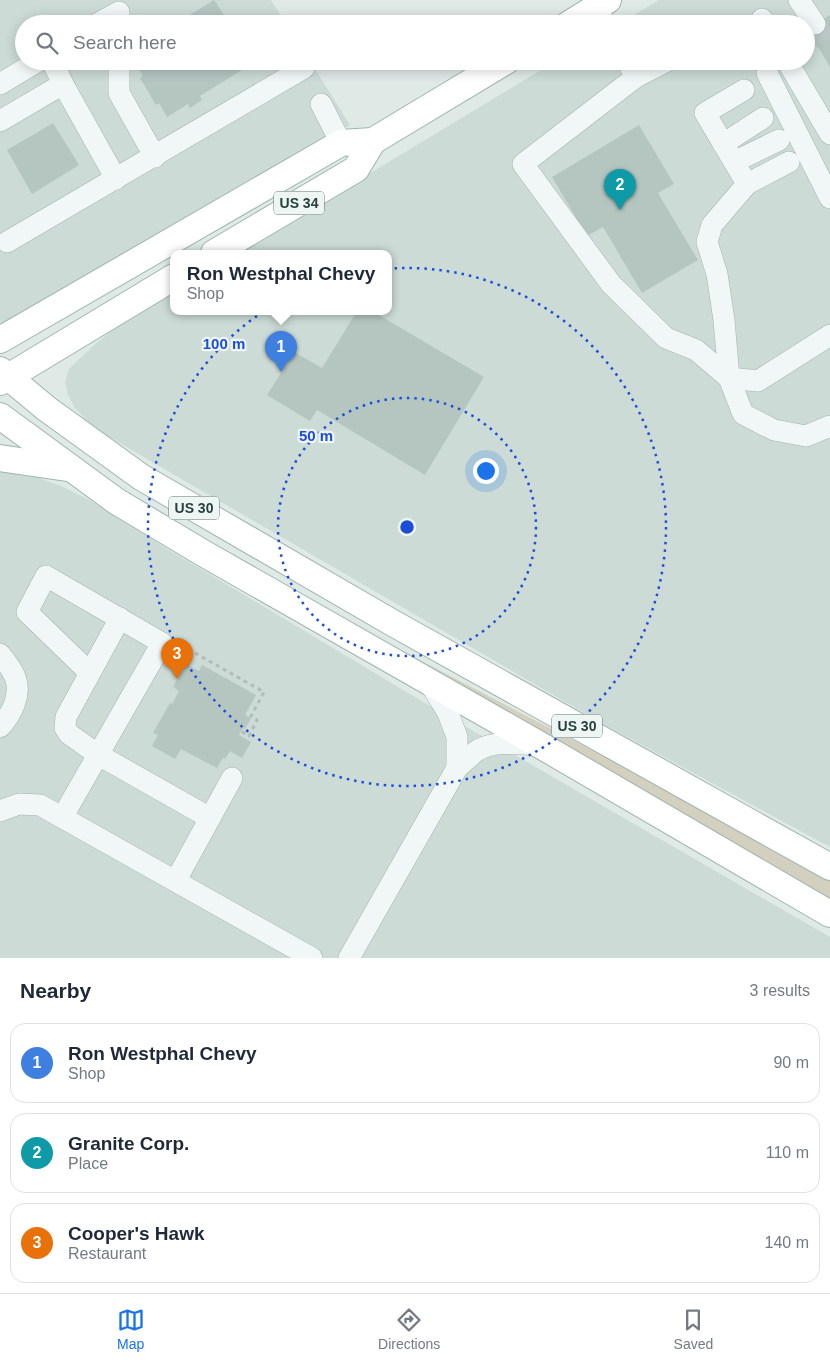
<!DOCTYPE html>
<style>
:root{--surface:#fff;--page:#f2f2f3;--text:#1f2937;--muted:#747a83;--line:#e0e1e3;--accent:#1a73e8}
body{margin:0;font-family:Arial,sans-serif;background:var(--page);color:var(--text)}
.you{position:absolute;left:485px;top:470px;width:18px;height:18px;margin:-12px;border:4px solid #fff;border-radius:50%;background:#1a73e8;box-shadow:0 0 0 8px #1a73e833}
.badge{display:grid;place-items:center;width:32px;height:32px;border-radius:50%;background:var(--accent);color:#fff;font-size:16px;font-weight:700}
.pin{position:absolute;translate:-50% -41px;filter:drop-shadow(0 1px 2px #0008)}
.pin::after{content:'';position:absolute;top:26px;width:18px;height:15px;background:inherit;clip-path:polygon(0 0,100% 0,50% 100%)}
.popup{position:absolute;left:170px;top:250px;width:222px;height:65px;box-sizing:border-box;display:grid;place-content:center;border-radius:10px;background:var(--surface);filter:drop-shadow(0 1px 4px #0005);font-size:16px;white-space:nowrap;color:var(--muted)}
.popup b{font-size:19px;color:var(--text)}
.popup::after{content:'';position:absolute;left:50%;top:100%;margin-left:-10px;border:10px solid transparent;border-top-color:var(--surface)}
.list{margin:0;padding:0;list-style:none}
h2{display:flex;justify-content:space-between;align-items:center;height:65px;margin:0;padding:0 20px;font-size:21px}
h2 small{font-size:16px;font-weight:400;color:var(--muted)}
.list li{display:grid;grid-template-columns:32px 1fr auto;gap:15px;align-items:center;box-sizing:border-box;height:80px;margin:0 10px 10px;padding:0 10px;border:1px solid var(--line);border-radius:15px}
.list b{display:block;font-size:19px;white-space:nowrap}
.list p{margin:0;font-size:16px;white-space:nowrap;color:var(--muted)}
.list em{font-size:16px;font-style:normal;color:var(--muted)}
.icon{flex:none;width:28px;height:28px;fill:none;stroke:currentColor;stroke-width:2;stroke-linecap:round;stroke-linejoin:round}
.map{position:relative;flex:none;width:830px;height:958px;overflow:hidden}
.search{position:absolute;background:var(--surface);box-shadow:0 2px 12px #0003;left:15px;right:15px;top:15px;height:55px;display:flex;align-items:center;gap:12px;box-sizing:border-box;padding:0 18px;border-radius:28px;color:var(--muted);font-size:19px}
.sheet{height:335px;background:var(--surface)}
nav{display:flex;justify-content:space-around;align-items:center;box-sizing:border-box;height:70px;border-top:1px solid var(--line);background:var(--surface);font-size:14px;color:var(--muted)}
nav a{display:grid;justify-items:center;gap:2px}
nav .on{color:var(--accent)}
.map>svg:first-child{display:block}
.built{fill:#ccdbd6}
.green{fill:#d3d0bf}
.building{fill:#b5c6c1}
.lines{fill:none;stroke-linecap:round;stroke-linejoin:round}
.minor-tunnel{stroke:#bac7c4;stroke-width:21;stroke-dasharray:21 11;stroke-linecap:butt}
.minor-casing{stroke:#a4b3af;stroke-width:22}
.major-casing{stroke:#9db5ae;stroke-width:28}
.path{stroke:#b0bdba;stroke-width:3;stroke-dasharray:4 4;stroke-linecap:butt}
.minor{stroke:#f1f7f6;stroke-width:21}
.major{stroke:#fff;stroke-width:26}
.ring{fill:none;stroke:#1d4ed8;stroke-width:2.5;stroke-dasharray:2.5 5}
.labels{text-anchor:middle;stroke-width:4.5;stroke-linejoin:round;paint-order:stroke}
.shield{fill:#eef6f4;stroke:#637772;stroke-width:1}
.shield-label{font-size:14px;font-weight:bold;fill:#27413a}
.centre{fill:#1d4ed8;stroke:#eef6f4;stroke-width:2.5}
.ring-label{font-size:15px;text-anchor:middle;font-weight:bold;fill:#1d4ed8;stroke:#eef6f4;stroke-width:4.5;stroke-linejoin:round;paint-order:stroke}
</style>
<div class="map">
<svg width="830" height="958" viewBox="0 0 830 958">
<rect width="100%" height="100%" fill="#dfe9e6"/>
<g class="built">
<path d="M0,0H271L286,24H24V61H310L350,125L24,316L7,322L0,323Z"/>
<path d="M659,0H830V847L605,725L92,427L75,408L68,395L65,382L69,369L94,345L116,328L173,292L174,311H388V253H238L556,61H806V24H619Z"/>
<path d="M0,468L33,476L61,486L89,500L169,550L435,709L830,937V958H0Z"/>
</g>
<path class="green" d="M383,641L632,771L830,880V901Z"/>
<g class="building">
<path d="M214,0L230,24H175Z"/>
<path d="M830,15V67L807,28Z"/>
<path d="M134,61H247L250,65L200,96L202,100L190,108L188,104L167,117L159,103L156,105L140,78L143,76Z"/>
<path d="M53,123L79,165L32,194L7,150Z"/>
<path d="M639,125L674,184L658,193L698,260L642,293L603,227L587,236L552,177Z"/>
<path d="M357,311H372L484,377L425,475L317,410L310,421L267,395L294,352L322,368Z"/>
<path d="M186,664L199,671L202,665L256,695L245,715L251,718L245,729L243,728L239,735L251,742L242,758L230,751L225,759L223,758L217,768L181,749L175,759L152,746L158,735L153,733L170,703L172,704L179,691L173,687Z"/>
</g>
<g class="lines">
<path class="minor-tunnel" d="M815,24L830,50"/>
<defs>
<g id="minor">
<path d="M799,0L815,24"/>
<path d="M596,7L605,24"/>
<path d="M762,19L765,24"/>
<path d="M97,24L119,12V24"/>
<path d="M52,61L63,84L116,179"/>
<path d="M119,61V93L155,157"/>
<path d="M627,61L636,77L667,61"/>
<path d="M787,61L830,134"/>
<path d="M767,73L830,198"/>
<path d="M636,77L523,164L611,284L666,338L696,350L729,378L758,381L830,335"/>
<path d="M0,84L38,61"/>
<path d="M744,90L705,113L747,184"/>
<path d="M321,104L341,143"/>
<path d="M0,121L63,84"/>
<path d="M723,144L763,118"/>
<path d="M734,162L779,140"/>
<path d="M789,162L747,184L712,225L707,242L717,274L724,320L729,378L743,414L774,430L806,436L830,426"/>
<path d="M7,242L304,68"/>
<path d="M120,618L66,717L65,728L69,734L97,754L210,818"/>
<path d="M0,654C5,661 12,669 15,677C22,694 12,714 0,727"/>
<path d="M429,682L448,713L457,737V768"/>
<path d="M0,811L19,804L40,805L312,958"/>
<path d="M63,816L162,643L46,576L27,612L89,672"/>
<path d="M176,880L232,778"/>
<path d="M349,958L457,768C464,762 471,755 478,750C496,740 519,744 538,745"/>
</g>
<g id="major">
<path d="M569,24L608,0"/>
<path d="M214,253L356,169L373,141"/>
<path d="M0,340L341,143L373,141L506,61"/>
<path d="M0,370L47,409L141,477L391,622L830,867"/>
<path d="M0,382L174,277"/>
<path d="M0,416L116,501L203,553L540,745L830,914"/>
<path d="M0,458L67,468"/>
</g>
</defs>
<use href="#minor" class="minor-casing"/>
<use href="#major" class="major-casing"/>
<path class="path" d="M188,649L264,692L251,716L257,720L249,736L241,731"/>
<use href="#minor" class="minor"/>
<use href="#major" class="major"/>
</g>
<g class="ring">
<circle cx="407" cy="527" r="129"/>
<circle cx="407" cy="527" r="259"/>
</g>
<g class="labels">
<g class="shield">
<rect x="274" y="191.5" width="50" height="23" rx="4"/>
<rect x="169" y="496.5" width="50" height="23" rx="4"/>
<rect x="552" y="714.5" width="50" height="23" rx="4"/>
</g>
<g class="shield-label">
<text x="299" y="208">US 34</text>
<text x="194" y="513">US 30</text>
<text x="577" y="731">US 30</text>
</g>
</g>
<circle cx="407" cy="527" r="8" class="centre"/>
<g class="ring-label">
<text x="224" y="349">100 m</text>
<text x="316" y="441">50 m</text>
</g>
</svg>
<div class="you"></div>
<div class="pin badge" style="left:281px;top:372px;background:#3f7fe0">1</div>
<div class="popup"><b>Ron Westphal Chevy</b>Shop</div>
<div class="pin badge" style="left:620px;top:210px;background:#0f9aa8">2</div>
<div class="pin badge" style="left:177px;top:679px;background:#e8710a">3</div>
<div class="search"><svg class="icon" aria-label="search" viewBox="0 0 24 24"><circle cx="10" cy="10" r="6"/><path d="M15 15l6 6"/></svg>Search here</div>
</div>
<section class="sheet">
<h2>Nearby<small>3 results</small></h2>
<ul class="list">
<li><span class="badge" style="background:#3f7fe0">1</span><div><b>Ron Westphal Chevy</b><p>Shop</p></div><em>90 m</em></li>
<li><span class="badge" style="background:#0f9aa8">2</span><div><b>Granite Corp.</b><p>Place</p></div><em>110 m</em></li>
<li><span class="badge" style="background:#e8710a">3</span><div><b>Cooper's Hawk</b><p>Restaurant</p></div><em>140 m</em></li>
</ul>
</section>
<nav>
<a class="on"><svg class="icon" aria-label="map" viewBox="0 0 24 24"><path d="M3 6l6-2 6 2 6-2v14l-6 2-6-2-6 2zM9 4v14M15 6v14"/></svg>Map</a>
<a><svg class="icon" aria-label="directions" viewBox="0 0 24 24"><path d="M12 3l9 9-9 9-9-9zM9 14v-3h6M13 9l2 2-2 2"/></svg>Directions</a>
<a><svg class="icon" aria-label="saved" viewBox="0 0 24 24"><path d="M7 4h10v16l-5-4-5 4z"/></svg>Saved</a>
</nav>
